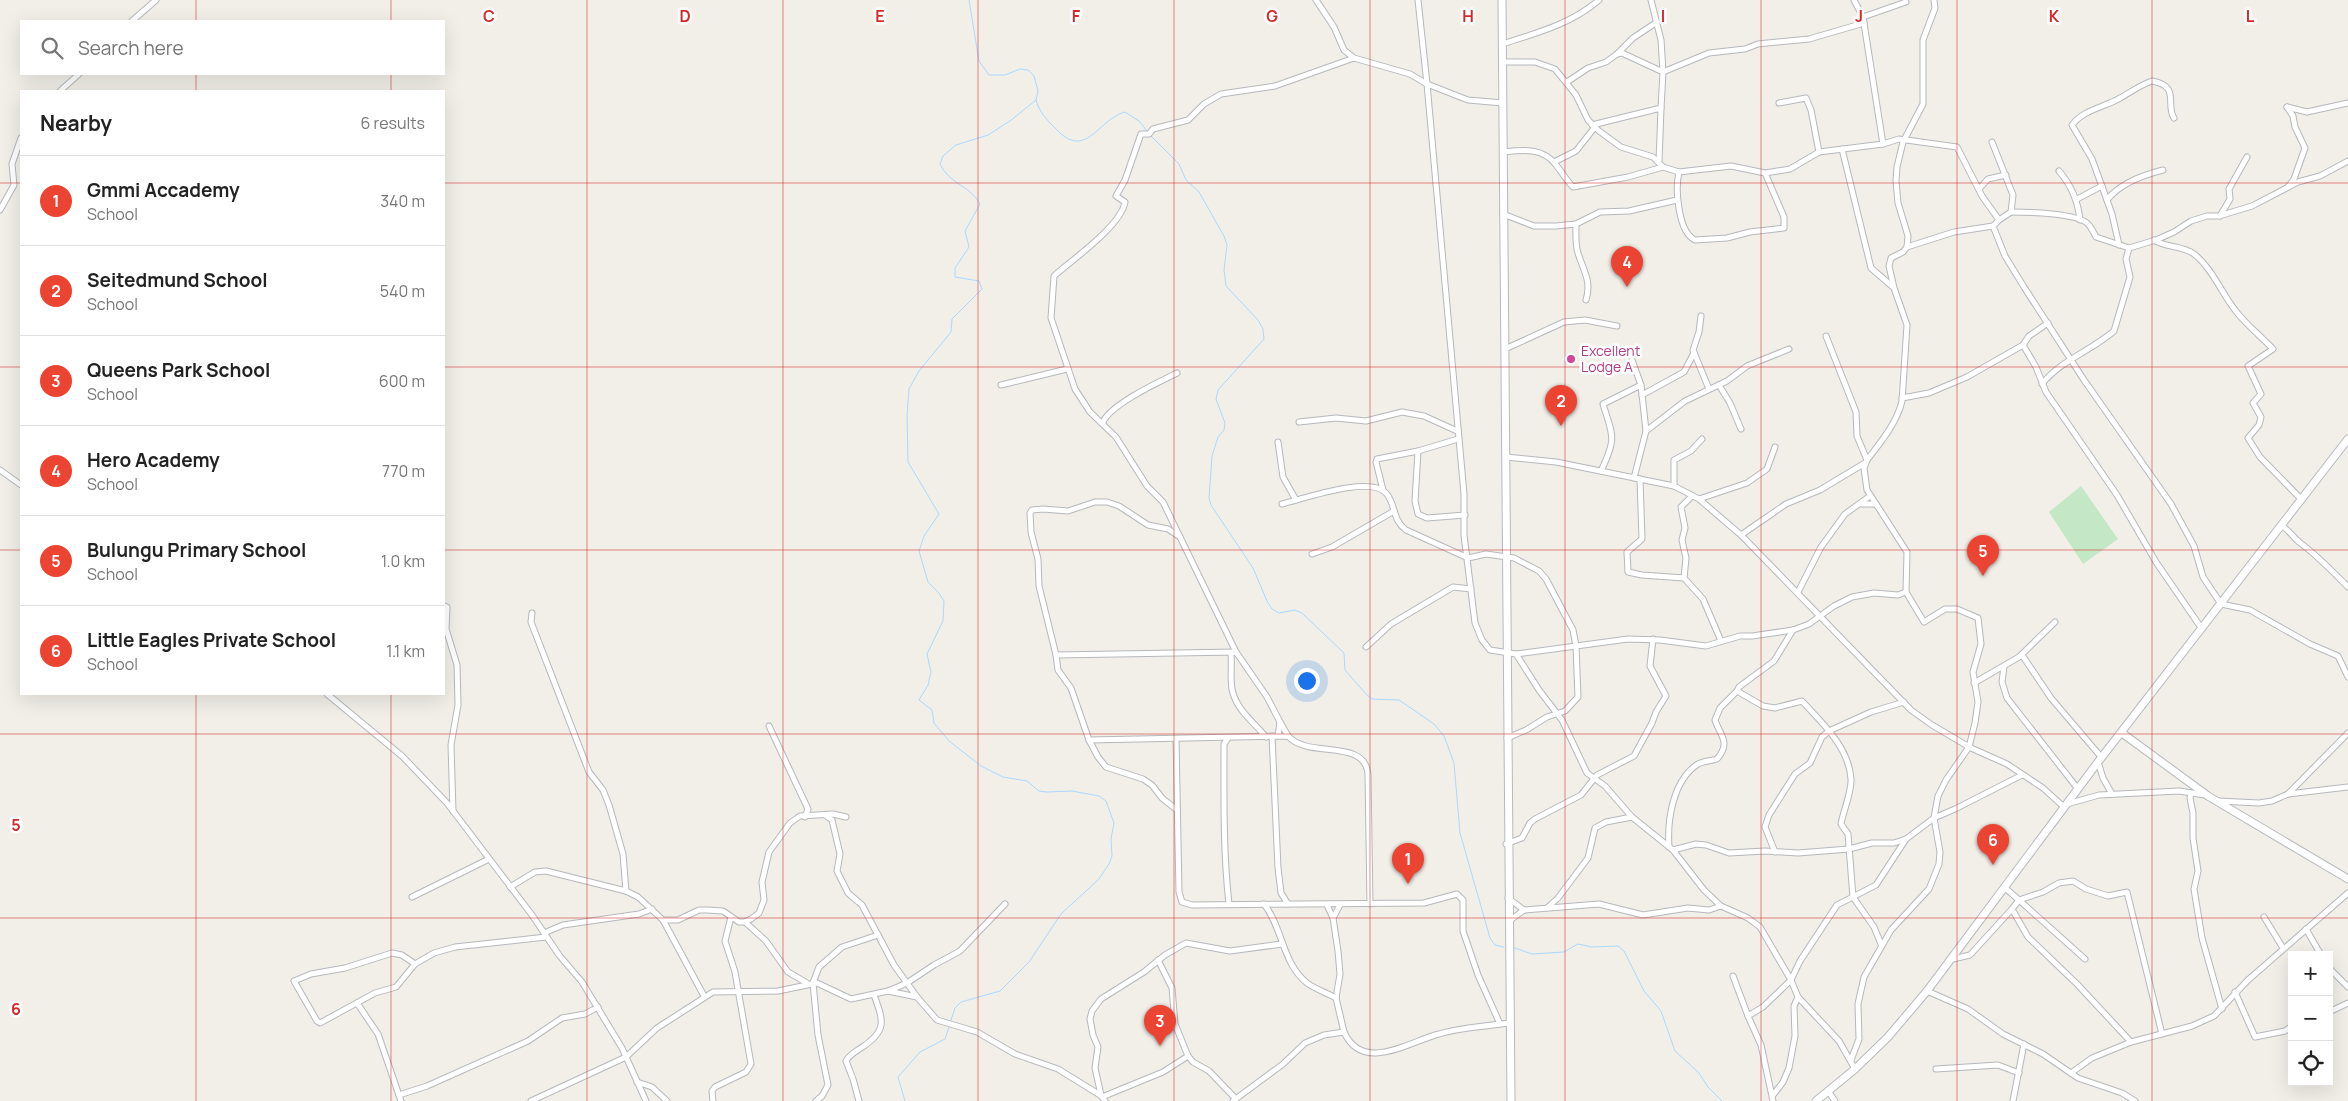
<!DOCTYPE html>
<meta charset="utf-8">
<style>
:root{--surface:#fff;--page:#f6f6f6;--text:#222;--muted:#767676;--line:#e0e0e0;--accent:#ec4432}
body{margin:0;font-family:Manrope,sans-serif;background:var(--page);color:var(--text)}
.controls{position:absolute;right:15px;bottom:15px;display:grid;overflow:hidden;border-radius:0px;box-shadow:0 5px 20px #0002}
.controls button{width:45px;height:45px;display:grid;place-items:center;padding:0;border:0;border-bottom:1px solid var(--line);background:var(--surface);color:var(--text);font:25px sans-serif}
.you{position:absolute;left:1306px;top:680px;width:18px;height:18px;margin:-12px;border:4px solid #fff;border-radius:50%;background:#1a73e8;box-shadow:0 0 0 8px #1a73e833}
.badge{display:grid;place-items:center;width:32px;height:32px;border-radius:50%;background:var(--accent);color:#fff;font-size:16px;font-weight:700}
.pin{position:absolute;translate:-50% -41px;filter:drop-shadow(0 1px 2px #0008)}
.pin::after{content:'';position:absolute;top:26px;width:18px;height:15px;background:inherit;clip-path:polygon(0 0,100% 0,50% 100%)}
.list{margin:0;padding:0;list-style:none}
h2{display:flex;justify-content:space-between;align-items:center;height:65px;margin:0;padding:0 20px;font-size:21px}
h2 small{font-size:16px;font-weight:400;color:var(--muted)}
.list li{display:grid;grid-template-columns:32px 1fr auto;gap:15px;align-items:center;box-sizing:border-box;height:90px;padding:0 20px;border-top:1px solid var(--line)}
.list b{display:block;font-size:19px;white-space:nowrap}
.list p{margin:0;font-size:16px;white-space:nowrap;color:var(--muted)}
.list em{font-size:16px;font-style:normal;color:var(--muted)}
.icon{flex:none;width:28px;height:28px;fill:none;stroke:currentColor;stroke-width:2;stroke-linecap:round;stroke-linejoin:round}
.map{position:relative;flex:none;width:2348px;height:1101px;overflow:hidden}
.search{position:absolute;background:var(--surface);box-shadow:0 5px 20px #0002;left:20px;top:20px;width:425px;height:55px;display:flex;align-items:center;gap:12px;box-sizing:border-box;padding:0 18px;border-radius:0px;color:var(--muted);font-size:19px}
.panel{position:absolute;background:var(--surface);box-shadow:0 5px 20px #0002;left:20px;top:90px;width:425px;height:605px;border-radius:0px}
.map>svg:first-child{display:block}
.pitch{fill:#c4e8c5}
.lines{fill:none;stroke-linecap:round;stroke-linejoin:round}
.stream{stroke:#aad8ff;stroke-width:1}
.street-casing{stroke:#b5b8bc;stroke-width:7}
.secondary-casing{stroke:#b6babf;stroke-width:9}
.street{stroke:#fff;stroke-width:5}
.secondary{stroke:#fff;stroke-width:7}
.grid{fill:none;stroke:#d62828;stroke-width:1;stroke-opacity:0.55}
.hotel-dot{fill:#d1479c;stroke:#fff;stroke-width:2}
.labels{text-anchor:middle;stroke-width:5;stroke-linejoin:round;paint-order:stroke}
.hotel-label{font-size:14px;fill:#b23c85;stroke:#fff;text-anchor:start}
.grid-label{font-size:16px;text-anchor:middle;font-weight:bold;fill:#d62828;stroke:#fff;stroke-width:5;stroke-linejoin:round;paint-order:stroke}
</style>
<div class="map">
<svg width="2348" height="1101" viewBox="0 0 2348 1101">
<rect width="100%" height="100%" fill="#f1efe8"/>
<path class="pitch" d="M2081,486L2118,539L2083,564L2049,512Z"/>
<g class="lines">
<g class="stream">
<path d="M1036,100C1039,112 1047,120 1056,129C1086,161 1097,120 1125,112L1139,121L1147,131"/>
<path d="M1151,136L1179,164L1186,180L1199,192L1224,236L1227,245L1224,270L1226,286L1258,320L1263,329L1264,339L1218,390L1216,399L1225,423L1224,430L1218,437L1212,456L1209,498L1211,505L1253,568L1267,601L1272,609L1279,613L1295,610L1302,613L1344,653L1345,670L1366,694L1372,699L1399,700L1434,724L1444,736L1454,763L1460,833L1490,938L1495,945L1504,947"/>
<path d="M1512,947L1532,954L1564,952L1578,944L1592,947L1618,946L1624,951L1644,991L1661,1011L1675,1051L1699,1073L1708,1087L1722,1101"/>
<path d="M950,1023L955,1008L961,1002L1000,991L1029,962L1061,914L1099,879L1109,864L1112,856L1111,839L1114,823L1106,801L1099,796L1072,791L1047,792L1039,791L1027,781L1003,777L981,766L949,741L934,723L932,710L919,700L928,685L931,672L927,654L943,621L944,601L939,593L928,582L919,551L924,536L939,514L908,462L907,415L909,389L919,371L951,332L952,319L982,289L979,281L955,277V268L969,247L965,231L980,204C971,186 949,184 940,164L943,156L956,145L988,135L1010,121L1036,100L1038,91L1034,76L1028,70L1020,69L1005,75H989L979,61L969,0"/>
<path d="M905,1101L898,1077L920,1052L945,1039L949,1027"/>
</g>
<defs>
<g id="street">
<path d="M1316,0L1334,27L1344,50L1354,58"/>
<path d="M1418,0L1427,84"/>
<path d="M1651,0L1661,40L1663,72L1709,53L1745,49L1758,44L1809,39L1864,23"/>
<path d="M1854,0L1863,17"/>
<path d="M132,21L156,0"/>
<path d="M1502,44C1537,33 1571,24 1599,0"/>
<path d="M1617,54L1633,38L1657,22"/>
<path d="M1502,62H1535L1555,69L1576,95L1588,120L1599,131L1621,147L1653,157L1663,167L1679,172"/>
<path d="M1567,82L1588,68L1606,62L1617,54L1622,53L1663,72L1661,108"/>
<path d="M60,91L79,74"/>
<path d="M1503,103L1468,100L1427,84L1464,494V535L1475,623L1482,640L1490,650L1516,654L1518,657L1539,690L1562,720L1587,773L1605,786L1632,817L1673,850L1704,890L1721,906L1748,918L1760,927L1791,980L1798,997L1839,1041L1855,1069"/>
<path d="M1779,103L1806,98L1811,110L1819,152"/>
<path d="M2287,107L2293,116L2295,127L2305,148L2294,179L2288,187"/>
<path d="M2287,107L2307,112L2348,103"/>
<path d="M1592,125L1661,108L1659,161"/>
<path d="M1992,142L2013,195L2011,212L1999,220L1993,226L2005,256L2024,287L2084,380L2171,504L2194,546L2203,577L2221,604L2250,610L2310,644L2338,656L2348,677"/>
<path d="M1883,144L1863,17L1906,2"/>
<path d="M1842,149L1871,268L1893,287"/>
<path d="M1503,152C1522,150 1543,147 1556,165C1562,172 1566,180 1573,187L1628,177L1663,167"/>
<path d="M1554,162L1576,151L1595,127"/>
<path d="M2059,171C2072,186 2078,201 2080,220"/>
<path d="M1765,173L1784,217V228L1750,232L1727,238L1695,240C1678,232 1675,189 1679,172L1731,166L1765,173L1790,169L1819,152L1883,144L1899,139L1957,147L1982,196L1999,220"/>
<path d="M1979,189L1988,179L2006,175"/>
<path d="M2077,199L2102,186"/>
<path d="M2107,200C2120,183 2143,175 2163,170"/>
<path d="M0,210L14,185L12,164L21,138"/>
<path d="M2011,212C2026,212 2078,213 2088,224C2091,227 2094,233 2096,237L2129,248L2156,240L2174,232L2191,221L2207,216H2219L2252,206L2298,182L2320,176L2348,161"/>
<path d="M1503,214L1534,226H1556L1576,224L1600,212L1629,211L1677,200"/>
<path d="M2220,216L2230,199L2229,189L2247,157"/>
<path d="M1576,224C1576,234 1575,244 1578,253C1583,270 1592,281 1586,300"/>
<path d="M2154,240C2166,248 2182,245 2194,254C2212,268 2221,292 2235,310C2246,325 2261,336 2273,349L2248,366L2261,394L2253,403L2261,417L2259,425L2248,438L2260,457L2302,500"/>
<path d="M2119,245L2112,214L2092,159L2072,125C2083,110 2105,107 2120,98C2131,92 2140,85 2152,81C2181,86 2165,105 2174,118"/>
<path d="M1907,247L1954,232L1993,226"/>
<path d="M1701,316L1699,332L1693,350L1709,389"/>
<path d="M1826,336L1856,412L1857,436L1867,460L1864,468L1867,490L1907,552L1906,592L1924,622L1945,609H1957L1978,618L1981,644L1973,672L1978,702L1975,723L1969,747L1946,780L1938,796L1934,818L1940,852L1939,864L1929,889L1891,930L1864,977L1858,1004L1859,1039L1851,1060"/>
<path d="M2023,345L2036,367L2046,392L2117,495L2156,562L2202,629"/>
<path d="M1505,349L1564,322L1585,320L1617,326"/>
<path d="M1632,360L1641,385L1646,431"/>
<path d="M2042,384C2061,360 2091,351 2114,331L2130,277L2126,259L2129,248"/>
<path d="M1001,385L1067,369"/>
<path d="M1719,385L1730,403L1741,429"/>
<path d="M1642,395L1684,372L1694,353"/>
<path d="M1902,398L1929,393L1967,377L2023,345L2029,336L2048,323"/>
<path d="M1103,422C1111,404 1159,382 1177,373"/>
<path d="M1299,422L1336,418L1366,421L1402,412L1424,416L1457,431"/>
<path d="M1278,442L1283,477L1296,500"/>
<path d="M1418,451L1415,501L1418,514L1427,518L1465,515"/>
<path d="M1506,457L1556,462L1674,486L1699,499L1741,535L1911,710L1932,725L1971,748L2007,764L2043,788L2064,807"/>
<path d="M1867,460C1880,443 1897,423 1902,401L1907,325L1894,288L1889,266L1891,258L1903,252L1907,247L1908,236L1898,203L1896,181L1897,167L1903,142L1923,104V40L1935,8L1934,0"/>
<path d="M0,470L21,485"/>
<path d="M1601,471C1617,437 1613,437 1603,404L1641,385"/>
<path d="M1634,478L1646,431L1685,401L1727,381L1747,366L1789,349"/>
<path d="M1640,479L1642,539L1627,552L1628,572L1642,575L1684,578"/>
<path d="M1674,486V460L1691,451L1702,439"/>
<path d="M1383,490L1376,462L1377,459L1418,451L1458,439"/>
<path d="M1692,496L1681,507L1685,528L1682,540L1686,558L1684,578L1703,599L1721,641"/>
<path d="M1699,499L1747,483L1767,469L1775,447"/>
<path d="M1282,504C1303,499 1370,475 1386,493C1396,504 1392,520 1406,530L1468,558L1486,554L1514,558L1539,571L1546,579L1573,630L1576,646L1578,697L1565,711L1547,717L1526,730L1507,738"/>
<path d="M1861,504H1876"/>
<path d="M2282,526C2289,530 2293,537 2299,542C2317,555 2332,571 2348,587"/>
<path d="M1741,535L1786,504L1820,490L1865,463"/>
<path d="M1180,537L1163,502L1147,486L1116,437L1090,412L1075,389L1051,318L1054,276C1073,259 1121,226 1125,202L1116,196L1125,180L1141,134H1149L1153,129L1188,120L1204,104L1221,94L1275,86L1354,58L1410,74L1427,84"/>
<path d="M1312,554L1332,547L1394,511"/>
<path d="M1798,592L1821,547L1845,514L1870,496"/>
<path d="M444,606L447,607L446,629L457,665L458,705L451,745L453,811"/>
<path d="M532,613L531,622L589,772L603,790L609,805L623,854L626,891"/>
<path d="M1793,630L1774,661L1739,687L1737,691L1763,706L1775,708L1802,701C1822,723 1849,747 1851,779C1852,791 1843,812 1841,824L1848,834L1853,897L1874,927L1881,944"/>
<path d="M1366,647L1391,624L1453,587L1471,589"/>
<path d="M1231,654C1232,665 1230,678 1232,689C1236,710 1253,721 1266,737"/>
<path d="M1516,654L1628,639L1660,640L1706,646L1740,636H1752L1793,630L1809,624L1834,606L1852,597L1874,593L1898,595L1906,592"/>
<path d="M1056,655L1039,586L1038,559L1031,532L1030,513L1032,510L1043,509L1068,511L1095,502H1107L1119,506L1148,525L1168,529L1180,537L1236,652"/>
<path d="M2022,655L2051,698L2102,758"/>
<path d="M2004,666L2002,682L2007,698L2078,789"/>
<path d="M1974,683L2019,657L2055,622"/>
<path d="M327,694L402,756L447,803L532,915L559,955L582,982L622,1048L646,1101"/>
<path d="M1280,722L1288,736"/>
<path d="M769,726L808,809L805,817"/>
<path d="M1272,736L1278,868L1281,893L1288,904"/>
<path d="M1278,736L1280,722L1267,697L1236,652L1056,655L1058,670L1071,688L1089,740L1288,736C1308,759 1365,738 1368,774L1370,904"/>
<path d="M1228,738L1224,744C1224,797 1223,851 1229,904"/>
<path d="M1176,739L1179,892L1182,902L1192,905L1424,903L1457,894L1463,900V931L1478,975L1500,1024L1510,1023"/>
<path d="M1089,740L1098,757L1106,767L1143,779L1152,785L1162,798L1177,810"/>
<path d="M2098,762L2103,778L2112,794"/>
<path d="M2191,793L2190,798L2193,813V838L2198,871L2194,889L2202,938L2222,1009"/>
<path d="M2288,794L2348,733"/>
<path d="M2218,801L2259,803L2272,801L2288,794L2348,787"/>
<path d="M2067,804L2099,795L2179,791L2205,795"/>
<path d="M825,815L832,820L840,854L837,871L848,893L862,905L894,965L917,997"/>
<path d="M1506,844L1522,838L1530,823L1535,819L1581,795L1597,775L1634,756L1652,723L1656,712L1666,696L1650,666L1653,639"/>
<path d="M1669,847C1667,820 1673,780 1698,764C1703,761 1711,761 1717,759C1732,742 1719,734 1715,720L1720,708L1737,691"/>
<path d="M1673,850L1696,844L1706,845L1729,853L1765,851L1798,853L1849,849L1872,843H1894L1906,839L1934,818L1955,809L2022,775"/>
<path d="M1775,852L1765,827L1769,815L1795,774L1810,763L1822,737L1829,731L1871,712L1904,702"/>
<path d="M510,887L535,872L546,871L626,891L638,897L663,920L704,996"/>
<path d="M2004,887L2019,900L2012,909L2028,937L2077,984L2131,1042"/>
<path d="M412,897L489,859"/>
<path d="M1508,898L1524,910"/>
<path d="M1264,904C1283,928 1282,963 1307,983C1315,989 1327,993 1336,998"/>
<path d="M1327,905L1333,918L1338,951L1340,974L1336,998L1344,1032"/>
<path d="M1547,908L1558,898L1588,858L1595,828L1606,822L1632,817"/>
<path d="M2264,917L2283,948"/>
<path d="M1333,918L1340,905"/>
<path d="M663,920H678L699,910H707L723,911L739,922H745L751,919L759,913L764,900L762,882L769,852L790,823L800,816L833,814L846,817"/>
<path d="M1509,921L1524,910L1599,904L1643,915L1688,908L1709,910L1721,906"/>
<path d="M745,922L766,941L788,972L807,983"/>
<path d="M2306,929L2321,955"/>
<path d="M544,933L563,925L639,914L652,909"/>
<path d="M1953,959L1970,955L2012,909"/>
<path d="M2085,959L2019,900L2043,892L2059,883L2073,881L2086,889L2108,896L2127,892L2162,1034"/>
<path d="M1158,960L1172,988L1175,1024L1188,1056L1193,1062L1209,1071L1235,1098"/>
<path d="M415,964L402,955L392,953L345,968L311,974L294,981L317,1021L320,1023L375,993L396,987L415,964L434,953L455,947L546,937"/>
<path d="M2329,968L2348,987"/>
<path d="M1733,976L1748,1016"/>
<path d="M888,991L917,997L937,1020L977,1032L1015,1054L1058,1069L1100,1095"/>
<path d="M1927,991L1968,1009L2003,1034L2043,1054L2078,1078L2122,1093L2135,1101"/>
<path d="M2235,992L2255,1037L2285,1031L2292,1026"/>
<path d="M357,1003L378,1034L401,1101"/>
<path d="M2329,1012L2348,1003"/>
<path d="M1936,1069L1998,1065L2019,1073"/>
<path d="M2071,1073L2092,1058L2131,1042L2192,1026L2214,1016L2248,980L2348,893"/>
<path d="M637,1082L652,1087L667,1101"/>
<path d="M1828,1091L1835,1101"/>
<path d="M399,1095L427,1086L528,1041L562,1018L585,1014L598,1007"/>
<path d="M1773,1095L1783,1082L1789,1068L1795,1036L1794,1006L1798,997"/>
<path d="M1102,1097L1163,1072L1188,1056"/>
<path d="M531,1101L626,1057L657,1028L713,992L778,991L817,983L851,999L888,991L907,983L934,965L960,951L1005,904"/>
<path d="M713,1101L712,1091L715,1087L746,1072L751,1064L735,972L725,941L731,917"/>
<path d="M816,1101L822,1096L828,1085L818,1035L813,983L819,967L842,947L878,935"/>
<path d="M859,1101L853,1079L846,1061C849,1055 855,1052 861,1048C887,1031 884,1022 874,995"/>
<path d="M1105,1101L1101,1095L1095,1068L1098,1047L1093,1035L1090,1019L1092,1011L1101,999L1144,972L1165,955L1186,943L1230,951L1282,944"/>
<path d="M1233,1101L1283,1064L1305,1043L1324,1035L1344,1032C1363,1074 1410,1041 1439,1034C1459,1028 1480,1027 1500,1024"/>
<path d="M1773,1101L1761,1045L1748,1016L1763,1007L1791,980L1800,961L1837,905L1876,885L1906,839"/>
<path d="M2013,1101L2024,1044"/>
</g>
<g id="secondary">
<path d="M1502,0C1508,367 1505,734 1511,1101"/>
<path d="M2122,733L2208,796L2348,879"/>
<path d="M1816,1101L1855,1069L1888,1037L1927,991L2098,762L2348,439"/>
</g>
</defs>
<use href="#street" class="street-casing"/>
<use href="#secondary" class="secondary-casing"/>
<use href="#street" class="street"/>
<use href="#secondary" class="secondary"/>
</g>
<path class="grid" d="M196,0V21M391,0V21M587,0V1101M783,0V1101M978,0V1101M1174,0V1101M1370,0V1101M1565,0V1101M1761,0V1101M1957,0V1101M2152,0V1101M196,74V91M391,74V91M0,183H21M444,183H2348M0,367H21M444,367H2348M0,550H21M444,550H2348M196,694V1101M391,694V1101M0,734H2348M0,918H2348"/>
<circle class="hotel-dot" cx="1571" cy="359" r="5"/>
<g class="labels">
<g class="hotel-label">
<text x="1581" y="356">Excellent<tspan x="1581" dy="16">Lodge A</tspan></text>
</g>
</g>
<g class="grid-label">
<text x="489" y="22">C</text>
<text x="685" y="22">D</text>
<text x="880" y="22">E</text>
<text x="1076" y="22">F</text>
<text x="1272" y="22">G</text>
<text x="1468" y="22">H</text>
<text x="1663" y="22">I</text>
<text x="1859" y="22">J</text>
<text x="2054" y="22">K</text>
<text x="2250" y="22">L</text>
<text x="16" y="831">5</text>
<text x="16" y="1015">6</text>
</g>
</svg>
<div class="controls">
<button>+</button>
<button>−</button>
<button><svg class="icon" aria-label="locate" viewBox="0 0 24 24"><circle cx="12" cy="12" r="6"/><path d="M12 2v4M12 18v4M2 12h4M18 12h4"/></svg></button>
</div>
<div class="you"></div>
<div class="pin badge" style="left:1408px;top:884px">1</div>
<div class="pin badge" style="left:1561px;top:426px">2</div>
<div class="pin badge" style="left:1160px;top:1046px">3</div>
<div class="pin badge" style="left:1627px;top:287px">4</div>
<div class="pin badge" style="left:1983px;top:576px">5</div>
<div class="pin badge" style="left:1993px;top:865px">6</div>
<div class="search"><svg class="icon" aria-label="search" viewBox="0 0 24 24"><circle cx="10" cy="10" r="6"/><path d="M15 15l6 6"/></svg>Search here</div>
<section class="panel">
<h2>Nearby<small>6 results</small></h2>
<ul class="list">
<li><span class="badge">1</span><div><b>Gmmi Accademy</b><p>School</p></div><em>340 m</em></li>
<li><span class="badge">2</span><div><b>Seitedmund School</b><p>School</p></div><em>540 m</em></li>
<li><span class="badge">3</span><div><b>Queens Park School</b><p>School</p></div><em>600 m</em></li>
<li><span class="badge">4</span><div><b>Hero Academy</b><p>School</p></div><em>770 m</em></li>
<li><span class="badge">5</span><div><b>Bulungu Primary School</b><p>School</p></div><em>1.0 km</em></li>
<li><span class="badge">6</span><div><b>Little Eagles Private School</b><p>School</p></div><em>1.1 km</em></li>
</ul>
</section>
</div>
